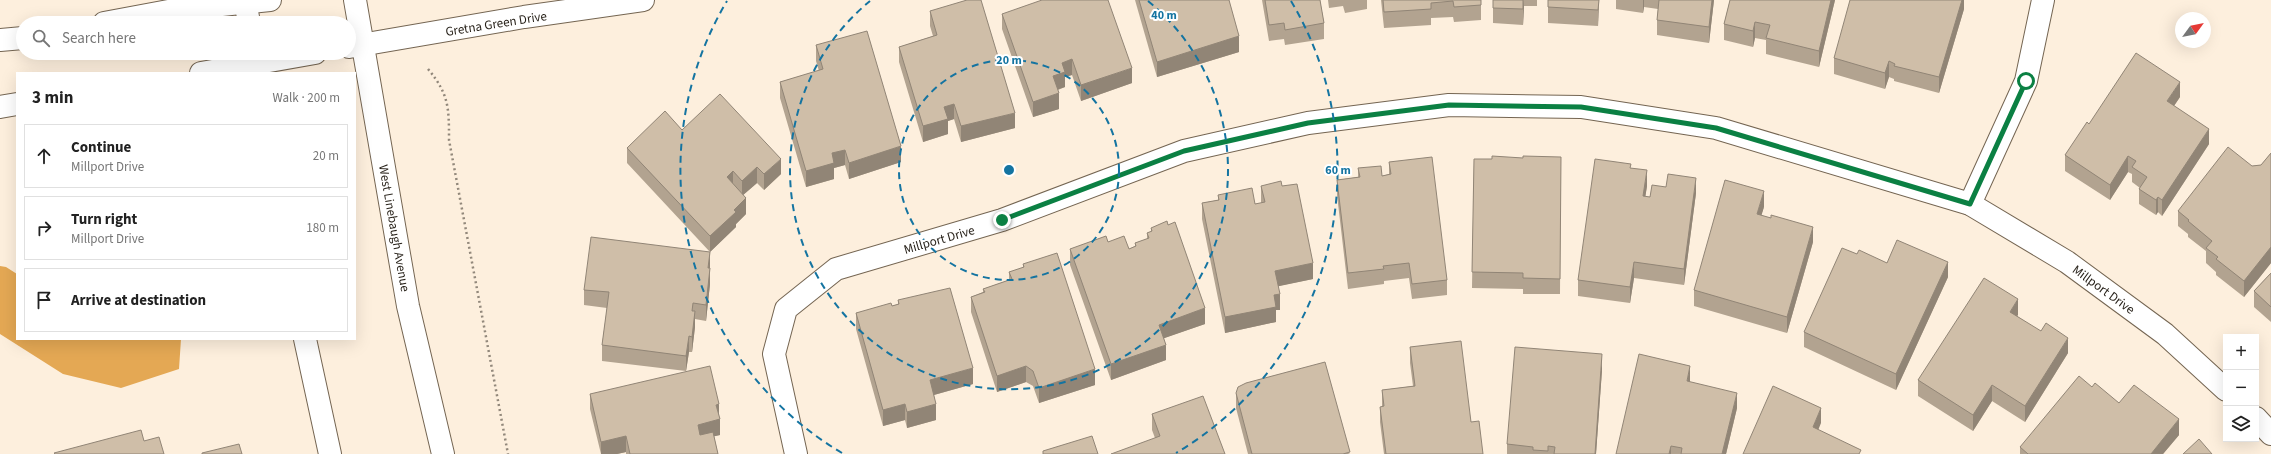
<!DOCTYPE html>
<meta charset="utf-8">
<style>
:root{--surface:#fff;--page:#f2f2f2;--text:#222;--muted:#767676;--line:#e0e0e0}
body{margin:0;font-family:"Source Sans 3",sans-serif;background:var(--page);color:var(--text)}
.controls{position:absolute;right:12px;bottom:12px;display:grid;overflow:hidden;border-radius:0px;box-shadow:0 4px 16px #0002}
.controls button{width:36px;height:36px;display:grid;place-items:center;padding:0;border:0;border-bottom:1px solid var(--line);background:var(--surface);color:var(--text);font:20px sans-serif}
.compass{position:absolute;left:2175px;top:12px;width:36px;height:36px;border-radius:50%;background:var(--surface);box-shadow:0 4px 16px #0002;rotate:57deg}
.stop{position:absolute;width:12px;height:12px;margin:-9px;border:3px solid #0b8043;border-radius:50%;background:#fff}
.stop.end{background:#0b8043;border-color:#fff;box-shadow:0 1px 4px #0008}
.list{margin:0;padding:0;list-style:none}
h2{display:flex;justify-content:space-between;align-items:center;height:52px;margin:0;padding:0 16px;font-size:17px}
h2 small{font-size:13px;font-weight:400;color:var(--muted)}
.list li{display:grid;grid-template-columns:26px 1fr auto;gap:12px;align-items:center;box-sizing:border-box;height:64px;margin:0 8px 8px;padding:0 8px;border:1px solid var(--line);border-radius:0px}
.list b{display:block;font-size:15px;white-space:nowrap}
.list p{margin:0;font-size:13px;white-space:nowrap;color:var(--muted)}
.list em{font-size:13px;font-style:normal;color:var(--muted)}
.icon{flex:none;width:22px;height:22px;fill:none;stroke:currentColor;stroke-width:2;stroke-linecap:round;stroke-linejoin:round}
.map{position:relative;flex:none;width:2271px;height:454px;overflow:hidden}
.search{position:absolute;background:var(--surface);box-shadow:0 4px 16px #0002;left:16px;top:16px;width:340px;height:44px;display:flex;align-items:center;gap:10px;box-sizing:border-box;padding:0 14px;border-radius:22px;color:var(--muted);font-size:15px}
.panel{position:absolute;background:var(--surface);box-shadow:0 4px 16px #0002;left:16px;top:72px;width:340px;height:268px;border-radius:0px}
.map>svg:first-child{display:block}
.water{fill:#e4a854}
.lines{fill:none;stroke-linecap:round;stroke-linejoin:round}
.minor-casing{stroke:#746552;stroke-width:24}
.secondary-casing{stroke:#746552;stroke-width:24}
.path{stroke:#92887b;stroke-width:2.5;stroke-dasharray:2 3;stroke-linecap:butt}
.minor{stroke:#fff;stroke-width:22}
.secondary{stroke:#fff;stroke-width:22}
.wall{fill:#b2a390}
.shaded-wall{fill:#918576}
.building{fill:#cfbea8;stroke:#918576}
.route{stroke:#0b8043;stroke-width:5}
.ring{fill:none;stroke:#1474a1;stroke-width:2;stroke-dasharray:7 5}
.labels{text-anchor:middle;stroke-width:4;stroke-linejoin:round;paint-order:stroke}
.street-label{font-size:13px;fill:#251f17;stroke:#fff}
.centre{fill:#1474a1;stroke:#fff;stroke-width:2}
.ring-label{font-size:12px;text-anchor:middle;font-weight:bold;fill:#1474a1;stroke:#fff;stroke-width:4;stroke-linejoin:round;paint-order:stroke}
</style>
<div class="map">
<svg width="2271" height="454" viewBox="0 0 2271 454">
<rect width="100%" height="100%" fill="#fdefdd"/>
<path class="water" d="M0,266L6,267L17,274V339H181L179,369L121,388L63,374L0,334Z"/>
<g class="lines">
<defs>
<g id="minor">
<path d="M104,23L174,10L270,0"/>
<path d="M0,40L23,38"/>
<path d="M349,47L524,17L643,0"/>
<path d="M201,73L315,53"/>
<path d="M0,107L17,104"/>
<path d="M1970,204L2026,81L2043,0"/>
<path d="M2256,418L2271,434"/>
<path d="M796,454L774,354L786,309L836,269L1002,220L1184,151L1308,123L1449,105L1581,107L1716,128L1970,204L2067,262L2165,334L2226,390"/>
</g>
<g id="secondary">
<path d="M245,0L249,23"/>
<path d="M355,0L408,306L443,454"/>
<path d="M253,53L256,73"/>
<path d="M305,339L330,454"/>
</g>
</defs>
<use href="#minor" class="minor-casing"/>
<use href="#secondary" class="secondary-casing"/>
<path class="path" d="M428,69C449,94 449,108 449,140L508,454"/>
<use href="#minor" class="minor"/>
<use href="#secondary" class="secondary"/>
</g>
<g class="wall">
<path d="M1135,0H1229L1239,52L1157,77Z"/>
<path d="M1262,0H1320L1324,23V39L1285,45L1284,39L1269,41Z"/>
<path d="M1328,0H1367V9L1345,13L1343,6L1329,8Z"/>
<path d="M1381,0H1481V20L1454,22L1453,17L1431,18V25L1384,28Z"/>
<path d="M1493,0H1537V6H1524L1523,25L1493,23Z"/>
<path d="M1548,0H1599L1598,26L1548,23Z"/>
<path d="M1616,0H1714L1709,43L1657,35V20L1658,9L1644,7L1643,13L1616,9Z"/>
<path d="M1730,0H1835L1819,67L1766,54V40L1755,38L1753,47L1724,40V24Z"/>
<path d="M1964,0V9L1939,93L1894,81V79L1889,77L1885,89L1834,74V58Z"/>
<path d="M930,11L1015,128L961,142L954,119L948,121V134L923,142L899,62V47L933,36L930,26Z"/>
<path d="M1002,14L1132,83L1081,101L1072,75L1065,77V87L1058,90L1059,109L1033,117L1002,29Z"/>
<path d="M816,45L901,162L849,179L845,165L834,168V179L806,187L780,98V82L819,71L816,61Z"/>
<path d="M2180,97L2174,106L2209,144L2162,216L2158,212L2156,215L2139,204V189L2140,188L2132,182V174L2128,172L2110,200L2065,171V155L2089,124Z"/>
<path d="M682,130L781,174L764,190L757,183L743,195L746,214L736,224V227L710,252V284L706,321L695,319V327L692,352H689L686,371L602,361V345L607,308L584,305V290L710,252L627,163V148Z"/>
<path d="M2271,153V263L2244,297L2216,275V272L2206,263V251L2188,237V234L2178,226V211L2252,166L2261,165Z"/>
<path d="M1561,157L1560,294H1523V289L1472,288L1474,159H1492Z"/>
<path d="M1389,162L1447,280V295L1412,299L1409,278L1384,281V284L1348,289L1337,195V180L1358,177V168L1382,176L1389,174Z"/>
<path d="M1631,168L1647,186L1645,197H1650L1696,193L1684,285L1634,278L1630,303L1578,296V280Z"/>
<path d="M1261,186H1282L1313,279L1278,286L1280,310H1276V322L1225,333L1202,219V203L1218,200V195L1255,204L1261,203Z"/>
<path d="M1764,207L1761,215L1813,242L1787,333L1694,306V290Z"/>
<path d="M1151,228L1205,324L1164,338L1166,360L1111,380L1070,265V249L1108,242L1129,249L1135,246V243L1147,239V233L1151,232Z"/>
<path d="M1857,254L1887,263L1948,277L1896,390L1804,347V332Z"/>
<path d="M1023,264L1095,385L1039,403L1033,386L1026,382L997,392L971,312V297L983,292V289L1009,280V272L1023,268Z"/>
<path d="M2271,273V322L2254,307V291Z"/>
<path d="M898,300L973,384L934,395L936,420L907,428L905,420L883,426L856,329V313L892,306L898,304Z"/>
<path d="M2018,315L2017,316L2068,353L2025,422L1992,401L1973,431L1918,396V380Z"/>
<path d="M1410,347L1471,422L1483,454H1384L1380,422V407H1382V390L1413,386L1410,363Z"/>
<path d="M1602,370L1596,454H1507V444Z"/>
<path d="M1690,382L1737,408L1726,454H1616Z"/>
<path d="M2092,387L2119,403L2179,435L2163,454H2020V447Z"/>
<path d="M1236,393L1350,454H1248L1236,408Z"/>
<path d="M590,394L719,417L720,435L714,436L718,454H626V452L617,454H601L590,409Z"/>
<path d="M1152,414L1225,454L1155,438L1152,430Z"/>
</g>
<g class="shaded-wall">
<path d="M1523,0L1524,6L1523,25Z"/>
<path d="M1599,0L1598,26V10Z"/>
<path d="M1643,0H1644V7L1643,13Z"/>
<path d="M1712,0H1714L1709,43V27Z"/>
<path d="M1831,0H1835L1819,67V51Z"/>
<path d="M1962,0H1964V9L1939,93V77Z"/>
<path d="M1755,22V38L1753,47V31Z"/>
<path d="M1239,36V52L1157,77V62Z"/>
<path d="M1072,59V75L1065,77V87L1053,91V76L1062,63Z"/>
<path d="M1889,61V77L1885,89V73Z"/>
<path d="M1132,68V83L1081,101V85Z"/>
<path d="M2180,82V97L2167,116V101Z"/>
<path d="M1059,93V109L1033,117V102Z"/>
<path d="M954,104V119L948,121V134L923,142V126L944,107Z"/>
<path d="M1015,113V128L961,142V126Z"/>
<path d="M2209,129V144L2162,216V200Z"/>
<path d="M901,146V162L849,179V163Z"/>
<path d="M845,150V165L834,168V179L806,187V171L832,153Z"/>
<path d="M2128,156V172L2110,200V185Z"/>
<path d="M781,159V174L764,190V174Z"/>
<path d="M757,167V183L742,196V181Z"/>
<path d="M1647,170V186L1643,212V196Z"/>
<path d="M733,171V187L727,177Z"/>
<path d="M1696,178V193L1684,285V269Z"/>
<path d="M1764,191V207L1757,230V214Z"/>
<path d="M2158,197V212L2156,215V200Z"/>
<path d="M746,198V214L736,224V227L710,252V236L734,210Z"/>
<path d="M1813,227V242L1787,333V317Z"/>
<path d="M2271,247V263L2244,297V281Z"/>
<path d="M710,252V284L706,321V305L708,268Z"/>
<path d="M1634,262V278L1630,303V287Z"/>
<path d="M1948,262V277L1896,390V374Z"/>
<path d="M1313,263V279L1275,287V271Z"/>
<path d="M1280,294V310H1276V322L1225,333V317L1274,295Z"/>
<path d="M2018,299V315L2010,327V312Z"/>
<path d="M1205,308V324L1159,340V325Z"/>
<path d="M695,311V327L692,352V337Z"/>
<path d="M689,336V352L686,371V356Z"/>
<path d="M2068,338V353L2025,422V406Z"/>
<path d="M1166,345V360L1111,380V364Z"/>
<path d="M1602,354V370L1596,454H1595Z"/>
<path d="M1026,366V382L997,392V376Z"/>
<path d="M1690,366V382L1687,381Z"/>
<path d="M973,368V384L930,396V380Z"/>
<path d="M1095,369V385L1039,403V388Z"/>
<path d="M1992,385V401L1973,431V415Z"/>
<path d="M1737,393V408L1726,454H1722Z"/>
<path d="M719,404V419L716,405Z"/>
<path d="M905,404V420L883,426V410Z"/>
<path d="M936,404V420L907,428V412Z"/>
<path d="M1821,408V423L1813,443V427Z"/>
<path d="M720,419V435L698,440V425Z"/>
<path d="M2179,419V435L2163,454H2151Z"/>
<path d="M626,436V452L617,454H601V442Z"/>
<path d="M1671,446V454H1669Z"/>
</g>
<g class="building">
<path d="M967,0H981L1015,113L961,126L954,104L944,107L948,119L923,126L899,47L937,35L930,11Z"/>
<path d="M1042,0H1108L1132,68L1081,85L1072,59L1062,63L1065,72L1053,76L1059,93L1033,102L1002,14Z"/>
<path d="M1139,0H1229L1239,36L1157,62Z"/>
<path d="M1265,0H1320L1324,23L1285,30L1284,23L1269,25Z"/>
<path d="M1383,0H1481V5L1454,7L1453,1L1431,3V9L1384,12Z"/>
<path d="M1493,0H1523V9L1493,8Z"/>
<path d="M1548,0H1599L1598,10L1548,7Z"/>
<path d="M1659,0H1712L1709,27L1657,20Z"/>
<path d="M1730,0H1831L1819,51L1766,38L1770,25L1755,22L1753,31L1724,24Z"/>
<path d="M1850,0H1962L1939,77L1894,66L1895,64L1889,61L1885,73L1834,58Z"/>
<path d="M867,31L901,146L849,163L845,150L832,153L834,163L806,171L780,82L823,69L816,45Z"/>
<path d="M2136,53L2180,82L2167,101L2209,129L2162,200L2158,197L2156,200L2139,189L2147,177L2132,167L2136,161L2128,156L2110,185L2065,155L2087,122L2089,124Z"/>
<path d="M720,94L781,159L764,174L757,167L742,181L733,171L727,177L746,198L734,210L736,212L710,236L627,148L665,111L682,130Z"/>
<path d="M2228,147L2252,166L2261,165L2271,153V247L2244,281L2216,259L2218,257L2206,248L2212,241L2188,221L2189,220L2178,211Z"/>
<path d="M1492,156L1523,158V156L1561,157L1560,279L1523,278V273L1472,272L1474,159H1492Z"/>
<path d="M1432,157L1447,280L1412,284L1409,263L1383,266L1384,269L1348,273L1337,180L1360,177L1358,168L1381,166L1382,176L1391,174L1389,162Z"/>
<path d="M1595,159L1631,164L1630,168L1647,170L1643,196L1650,197L1652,185L1666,187L1668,174L1696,178L1684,269L1634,262L1630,287L1578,280Z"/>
<path d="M1725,180L1764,191L1757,214L1771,218V215L1813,227L1787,317L1694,290Z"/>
<path d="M1281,181L1282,186L1297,184L1313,263L1275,271L1280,294L1274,295L1276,307L1225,317L1202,203L1219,200L1218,195L1252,188L1255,204L1265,202L1261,186Z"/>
<path d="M1167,221L1168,225L1175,222L1205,308L1159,325L1166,345L1111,364L1070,249L1106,236L1108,242L1124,236L1129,249L1136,246L1135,243L1149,238L1147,233L1152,231L1151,228Z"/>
<path d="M591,237L710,252L708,268H710L706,305L693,303L692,311H695L692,337L689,336L686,356L602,345L609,292L584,290Z"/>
<path d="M1897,240L1948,262L1896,374L1804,332L1842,248L1857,254L1859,250L1887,263Z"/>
<path d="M1057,253L1095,369L1039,388L1033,371L1026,366L997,376L971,297L985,292L983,289L1012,279L1009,272L1024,267L1023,264Z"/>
<path d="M2271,273V307L2254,291Z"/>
<path d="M1984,278L2018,299L2010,312L2041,331L2046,323L2068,338L2025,406L1992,385L1973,415L1918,380Z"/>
<path d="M950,288L973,368L930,380L936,404L907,412L905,404L883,410L856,313L891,303L892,306L899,304L898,300Z"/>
<path d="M1461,341L1471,422L1479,421L1483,454H1386L1380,407L1384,406L1382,390L1415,386L1410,347Z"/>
<path d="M1515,347L1602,354L1595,454H1554L1555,447L1548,446V451L1533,450V447L1507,444Z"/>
<path d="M1639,354L1690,366L1687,381L1737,393L1722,454H1681L1682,448L1671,446L1669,454H1616Z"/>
<path d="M1325,362L1350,452L1343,454H1252L1236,393L1238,387L1246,383Z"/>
<path d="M710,366L719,404L716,405L720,419L698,425L700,435L713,432L718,454H630L626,436L601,442L590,394Z"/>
<path d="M2079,376L2092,387L2095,383L2119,403L2134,385L2179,419L2151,454H2028L2020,447Z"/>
<path d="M1773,386L1821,408L1813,427L1861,450L1859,454H1743Z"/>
<path d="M1203,396L1225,454H1111L1160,436L1152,414Z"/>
<path d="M141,430L144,441L159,437L164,454H55L54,453Z"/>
<path d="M1092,436L1098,454H1043V451Z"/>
<path d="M2199,439L2212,454H2183Z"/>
<path d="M239,444L242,454H202V453Z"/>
</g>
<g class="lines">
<path class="route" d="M1002,220L1184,151L1308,123L1449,105L1581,107L1716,128L1970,204L2026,81"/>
</g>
<g class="ring">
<circle cx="1009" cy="170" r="110"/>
<path d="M1148 1A219 219 0 1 1 870 1"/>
<path d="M842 453A329 329 0 0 1 727 1M1291 1A329 329 0 0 1 1176 453"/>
</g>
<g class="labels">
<g class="street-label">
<text transform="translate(496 23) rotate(-9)" y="5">Gretna Green Drive</text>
<text transform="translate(395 228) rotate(80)" y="5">West Linebaugh Avenue</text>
<text transform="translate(939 239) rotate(-16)" y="5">Millport Drive</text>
<text transform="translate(2104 289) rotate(36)" y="5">Millport Drive</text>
</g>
</g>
<circle cx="1009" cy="170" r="6" class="centre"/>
<g class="ring-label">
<text x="1164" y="19">40 m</text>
<text x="1009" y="64">20 m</text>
<text x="1338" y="174">60 m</text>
</g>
</svg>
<div class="controls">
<button>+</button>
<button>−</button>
<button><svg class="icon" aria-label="layers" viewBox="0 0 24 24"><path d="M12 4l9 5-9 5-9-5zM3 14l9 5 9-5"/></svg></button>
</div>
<svg class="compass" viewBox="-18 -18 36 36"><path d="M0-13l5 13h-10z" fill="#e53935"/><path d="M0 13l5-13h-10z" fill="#767676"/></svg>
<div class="stop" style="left:2026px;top:81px"></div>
<div class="stop end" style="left:1002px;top:220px"></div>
<div class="search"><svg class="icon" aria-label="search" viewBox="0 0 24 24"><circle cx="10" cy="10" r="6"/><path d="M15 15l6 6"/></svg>Search here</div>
<section class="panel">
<h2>3 min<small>Walk · 200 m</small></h2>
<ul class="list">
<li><svg class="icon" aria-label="ahead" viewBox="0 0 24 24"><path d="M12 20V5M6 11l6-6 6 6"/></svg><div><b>Continue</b><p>Millport Drive</p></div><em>20 m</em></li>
<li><svg class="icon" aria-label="right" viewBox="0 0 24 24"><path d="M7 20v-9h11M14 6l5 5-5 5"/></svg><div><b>Turn right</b><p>Millport Drive</p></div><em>180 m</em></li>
<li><svg class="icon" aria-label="arrive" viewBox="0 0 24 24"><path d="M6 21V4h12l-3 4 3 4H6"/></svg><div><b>Arrive at destination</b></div></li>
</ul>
</section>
</div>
